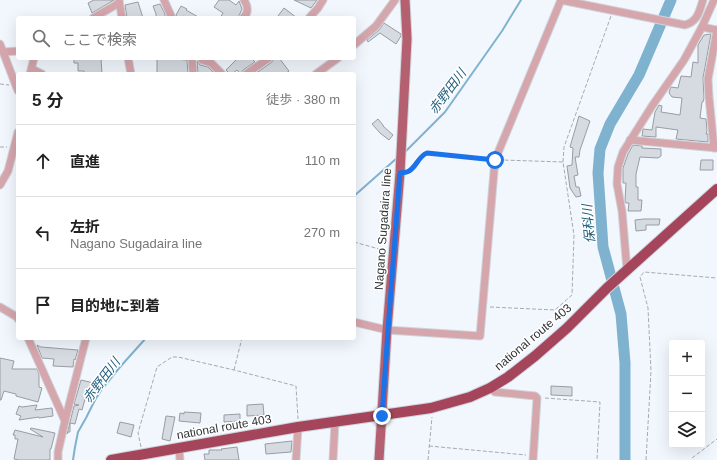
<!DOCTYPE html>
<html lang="ja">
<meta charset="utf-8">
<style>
:root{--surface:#fff;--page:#f6f6f6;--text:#222;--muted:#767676;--line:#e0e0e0}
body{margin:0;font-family:Arial,"Noto Sans JP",sans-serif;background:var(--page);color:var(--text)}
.controls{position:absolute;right:12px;bottom:12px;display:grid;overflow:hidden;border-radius:4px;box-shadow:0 4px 16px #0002}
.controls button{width:36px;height:36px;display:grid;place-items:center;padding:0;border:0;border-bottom:1px solid var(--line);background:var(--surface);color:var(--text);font:20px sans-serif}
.stop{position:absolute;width:12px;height:12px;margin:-9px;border:3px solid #1a73e8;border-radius:50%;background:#fff}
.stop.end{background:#1a73e8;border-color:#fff;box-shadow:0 1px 4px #0008}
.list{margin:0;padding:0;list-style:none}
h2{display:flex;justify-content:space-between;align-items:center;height:52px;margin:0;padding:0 16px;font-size:17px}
h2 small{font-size:13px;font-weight:400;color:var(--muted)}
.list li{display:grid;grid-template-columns:26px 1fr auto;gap:12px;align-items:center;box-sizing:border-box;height:72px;padding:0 16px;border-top:1px solid var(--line)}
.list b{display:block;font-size:15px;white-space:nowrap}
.list p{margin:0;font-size:13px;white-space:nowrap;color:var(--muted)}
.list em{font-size:13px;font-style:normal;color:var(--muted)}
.icon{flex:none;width:22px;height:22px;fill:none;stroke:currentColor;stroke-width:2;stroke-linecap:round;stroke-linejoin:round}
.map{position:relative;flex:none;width:717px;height:460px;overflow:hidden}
.search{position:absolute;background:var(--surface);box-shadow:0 4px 16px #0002;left:16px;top:16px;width:340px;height:44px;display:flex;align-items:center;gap:10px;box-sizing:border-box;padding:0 14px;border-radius:4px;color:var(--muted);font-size:15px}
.panel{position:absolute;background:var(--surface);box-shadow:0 4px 16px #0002;left:16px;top:72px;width:340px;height:268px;border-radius:4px}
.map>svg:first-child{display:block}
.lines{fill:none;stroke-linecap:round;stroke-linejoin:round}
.stream{stroke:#7fb2ce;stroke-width:2}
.river{stroke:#7fb2ce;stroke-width:11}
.building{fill:#d6dbe1;stroke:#999da3}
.minor-casing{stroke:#cfd4da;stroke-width:9}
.major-casing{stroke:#cfd4da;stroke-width:11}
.highway-casing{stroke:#cfd4da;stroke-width:12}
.path{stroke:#a6aab0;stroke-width:1;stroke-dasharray:4 2;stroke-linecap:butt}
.minor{stroke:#d6a6ad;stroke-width:7}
.major{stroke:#b46070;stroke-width:9}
.highway{stroke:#a5455b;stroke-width:10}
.route{stroke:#1a73e8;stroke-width:5}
.labels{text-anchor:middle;stroke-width:3;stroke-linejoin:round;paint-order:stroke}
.street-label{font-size:12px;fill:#313336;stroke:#fff}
.water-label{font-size:13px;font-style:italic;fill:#205e7c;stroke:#fff}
</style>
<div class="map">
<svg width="717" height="460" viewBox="0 0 717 460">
<rect width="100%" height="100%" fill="#f2f7fe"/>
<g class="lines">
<g class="stream">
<path d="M405,152L445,112L502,31L521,0"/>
<path d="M354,196L397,158"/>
<path d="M73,460L75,447L78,432L86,418L95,400L102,389L120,367L146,338"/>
</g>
<path class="river" d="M625,460V363L621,314L603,247L598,173L600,149L610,124L639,75L671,0"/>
</g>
<g class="building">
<path d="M94,0H114L92,13L88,3Z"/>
<path d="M219,0H229L236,5L239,1L242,9L238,18H220L223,13L214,7Z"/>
<path d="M294,0H317L311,8Z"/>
<path d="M138,2L143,18H134L132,17L127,18L125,5Z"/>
<path d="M160,4L165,14V18H156V14L153,6Z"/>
<path d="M181,6L187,9L186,10L200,18H186L183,16L182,18H179L177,17L176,15Z"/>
<path d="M284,8L297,18H282L278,16Z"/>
<path d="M384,23L401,34V36L396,44L380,33L368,42L367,40L379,30Z"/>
<path d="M710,34H711L703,78L704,98L703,102H702L700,118L706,119L707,131L706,134H708V142L676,139L678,130L656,127V137L642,136L643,129L652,130L655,112L659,105L662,106L661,112L680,115L682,98L672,97L669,93L670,89L671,87L678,88L681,76L691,77L693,62L698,63V45L704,35Z"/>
<path d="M74,58H101L102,74H84V71H78V63H74Z"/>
<path d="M157,58H174V59L187,60L188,74H157Z"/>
<path d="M238,58H251L255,62L243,70L241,74L237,70L232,74H230L226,70Z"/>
<path d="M274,58H279L289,71L285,74H255L272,62Z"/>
<path d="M197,61L200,65L208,67L215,74H198Z"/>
<path d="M579,116L590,121L580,150L579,157H575L578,175L574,176L576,187H579L581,196L576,197L570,188L567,166L572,165L573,148L570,147Z"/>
<path d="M378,119L383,125V126L393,135L389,140L380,133L372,124Z"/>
<path d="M633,145L642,146V148L661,149V156L658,158L640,157L636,174V187H638V200H642L641,211H628L629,203H626L625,201L626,183H623V168L628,154Z"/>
<path d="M701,160H713V170H700Z"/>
<path d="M644,219H660L659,225H646V230L636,231L635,220Z"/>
<path d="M37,345L41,347L78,350L75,360L74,359L73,367L53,366L54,359L42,358Z"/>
<path d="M0,358L14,361L12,369H37L39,374V387L42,388L38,402L16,396V394L4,391L1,400H0Z"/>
<path d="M81,380L94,383L92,393L87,392L82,410L79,409L75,424L70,423V432H68L67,434L74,406L79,405L74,404Z"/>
<path d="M551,386L572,387V396L551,395Z"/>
<path d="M263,404L264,415L247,416V405Z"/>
<path d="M37,405L35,410L52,408L53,416L39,418V417L19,420L21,416L16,414L19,406L22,407Z"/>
<path d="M184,412L201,413L200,423L179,421L180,413L184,414Z"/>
<path d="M240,414V421L224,422V415Z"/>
<path d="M166,416L175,417L170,441L162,439Z"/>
<path d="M120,422L134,425L131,437L117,433Z"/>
<path d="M31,428L55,433L51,449H50V460H19L14,459L18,439H15V435H13L15,430L43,437L30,429Z"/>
<path d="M292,441L291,452L266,454L265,444Z"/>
<path d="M237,447L239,460H205L204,454H209V450H222L221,449Z"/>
</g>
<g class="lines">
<defs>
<g id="minor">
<path d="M119,0L122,18"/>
<path d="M164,0L172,18"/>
<path d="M561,0L685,25C698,21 699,12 703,0"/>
<path d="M93,18L119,3"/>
<path d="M243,18C249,13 248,6 244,0"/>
<path d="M309,18L318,8L323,0"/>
<path d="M702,27L717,30"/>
<path d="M0,44L18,91"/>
<path d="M354,45L376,26L395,0"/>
<path d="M3,52L18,51"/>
<path d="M128,58L131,74"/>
<path d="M192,58L193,74"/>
<path d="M204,58L202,60L211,63L222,74"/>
<path d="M32,69L42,74"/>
<path d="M30,74L34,58"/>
<path d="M246,74L269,58"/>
<path d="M316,74L338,58"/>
<path d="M630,140L717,148"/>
<path d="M714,148L709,97L708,79L717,30"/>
<path d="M0,185L8,171L18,132"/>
<path d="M627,270L622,211L617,184L618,167L623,152L652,106L684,60L702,27L714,0"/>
<path d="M0,307L17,317L18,319"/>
<path d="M354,322L387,330L480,336L495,160L561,0"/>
<path d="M28,338L65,421"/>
<path d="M490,388L495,392L535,396L537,398L533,460"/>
<path d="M179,448L180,460"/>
<path d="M58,460V452L65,421L86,338"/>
<path d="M296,460L298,427"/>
<path d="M333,460L335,422"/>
</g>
<path id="major" d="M379,460L387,330L400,173L407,39L405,0"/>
<path id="highway" d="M111,460L298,427L431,408L470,397L490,388L508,377L535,356L567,328L607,288L717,189"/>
</defs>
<use href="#minor" class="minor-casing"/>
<use href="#major" class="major-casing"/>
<use href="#highway" class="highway-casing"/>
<g class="path">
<path d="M0,84L9,85"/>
<path d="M0,147H7"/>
<path d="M563,162L564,147L611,16"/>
<path d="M408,171L413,167L423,154L427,153L489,159"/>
<path d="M354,242L386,251"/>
<path d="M490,307L555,310L572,295L574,235L563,162L502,160"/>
<path d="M234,370L242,338"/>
<path d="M545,398L600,402L597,460"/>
<path d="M429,446L526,455"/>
<path d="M141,447L138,433L157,367L172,357H178L234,370L296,386L298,419"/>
<path d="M692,458L717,439"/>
<path d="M428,460L432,417"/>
<path d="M646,460L651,371L648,308L640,277L644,272L717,278"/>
</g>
<use href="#minor" class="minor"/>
<use href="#major" class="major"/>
<use href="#highway" class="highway"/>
</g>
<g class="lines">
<path class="route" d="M382,416L388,330L400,173C402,173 405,172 407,172C416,169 418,156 427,153L495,160"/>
</g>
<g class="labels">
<g class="street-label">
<text transform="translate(383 229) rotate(-86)" y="4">Nagano Sugadaira line</text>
<text transform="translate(533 337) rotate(-40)" y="4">national route 403</text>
<text transform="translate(224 427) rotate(-10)" y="4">national route 403</text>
</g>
<g class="water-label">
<text transform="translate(447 91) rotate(-53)" y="5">赤野田川</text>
<text transform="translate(588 224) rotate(-95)" y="5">保科川</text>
<text transform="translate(101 380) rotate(-53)" y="5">赤野田川</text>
</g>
</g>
</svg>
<div class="controls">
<button>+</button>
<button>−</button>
<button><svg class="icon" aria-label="layers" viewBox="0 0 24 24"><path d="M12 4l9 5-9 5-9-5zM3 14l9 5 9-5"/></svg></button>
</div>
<div class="stop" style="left:495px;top:160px"></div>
<div class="stop end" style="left:382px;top:416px"></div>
<div class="search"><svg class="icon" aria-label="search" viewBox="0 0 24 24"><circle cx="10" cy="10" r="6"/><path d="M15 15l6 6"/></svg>ここで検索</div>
<section class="panel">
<h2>5 分<small>徒歩 · 380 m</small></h2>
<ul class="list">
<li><svg class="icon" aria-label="ahead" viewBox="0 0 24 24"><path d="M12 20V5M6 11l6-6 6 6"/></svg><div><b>直進</b></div><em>110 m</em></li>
<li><svg class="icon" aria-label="left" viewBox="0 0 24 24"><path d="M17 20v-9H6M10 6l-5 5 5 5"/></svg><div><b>左折</b><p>Nagano Sugadaira line</p></div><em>270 m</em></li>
<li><svg class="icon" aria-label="arrive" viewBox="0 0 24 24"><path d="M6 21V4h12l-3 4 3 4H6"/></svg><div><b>目的地に到着</b></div></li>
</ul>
</section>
</div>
